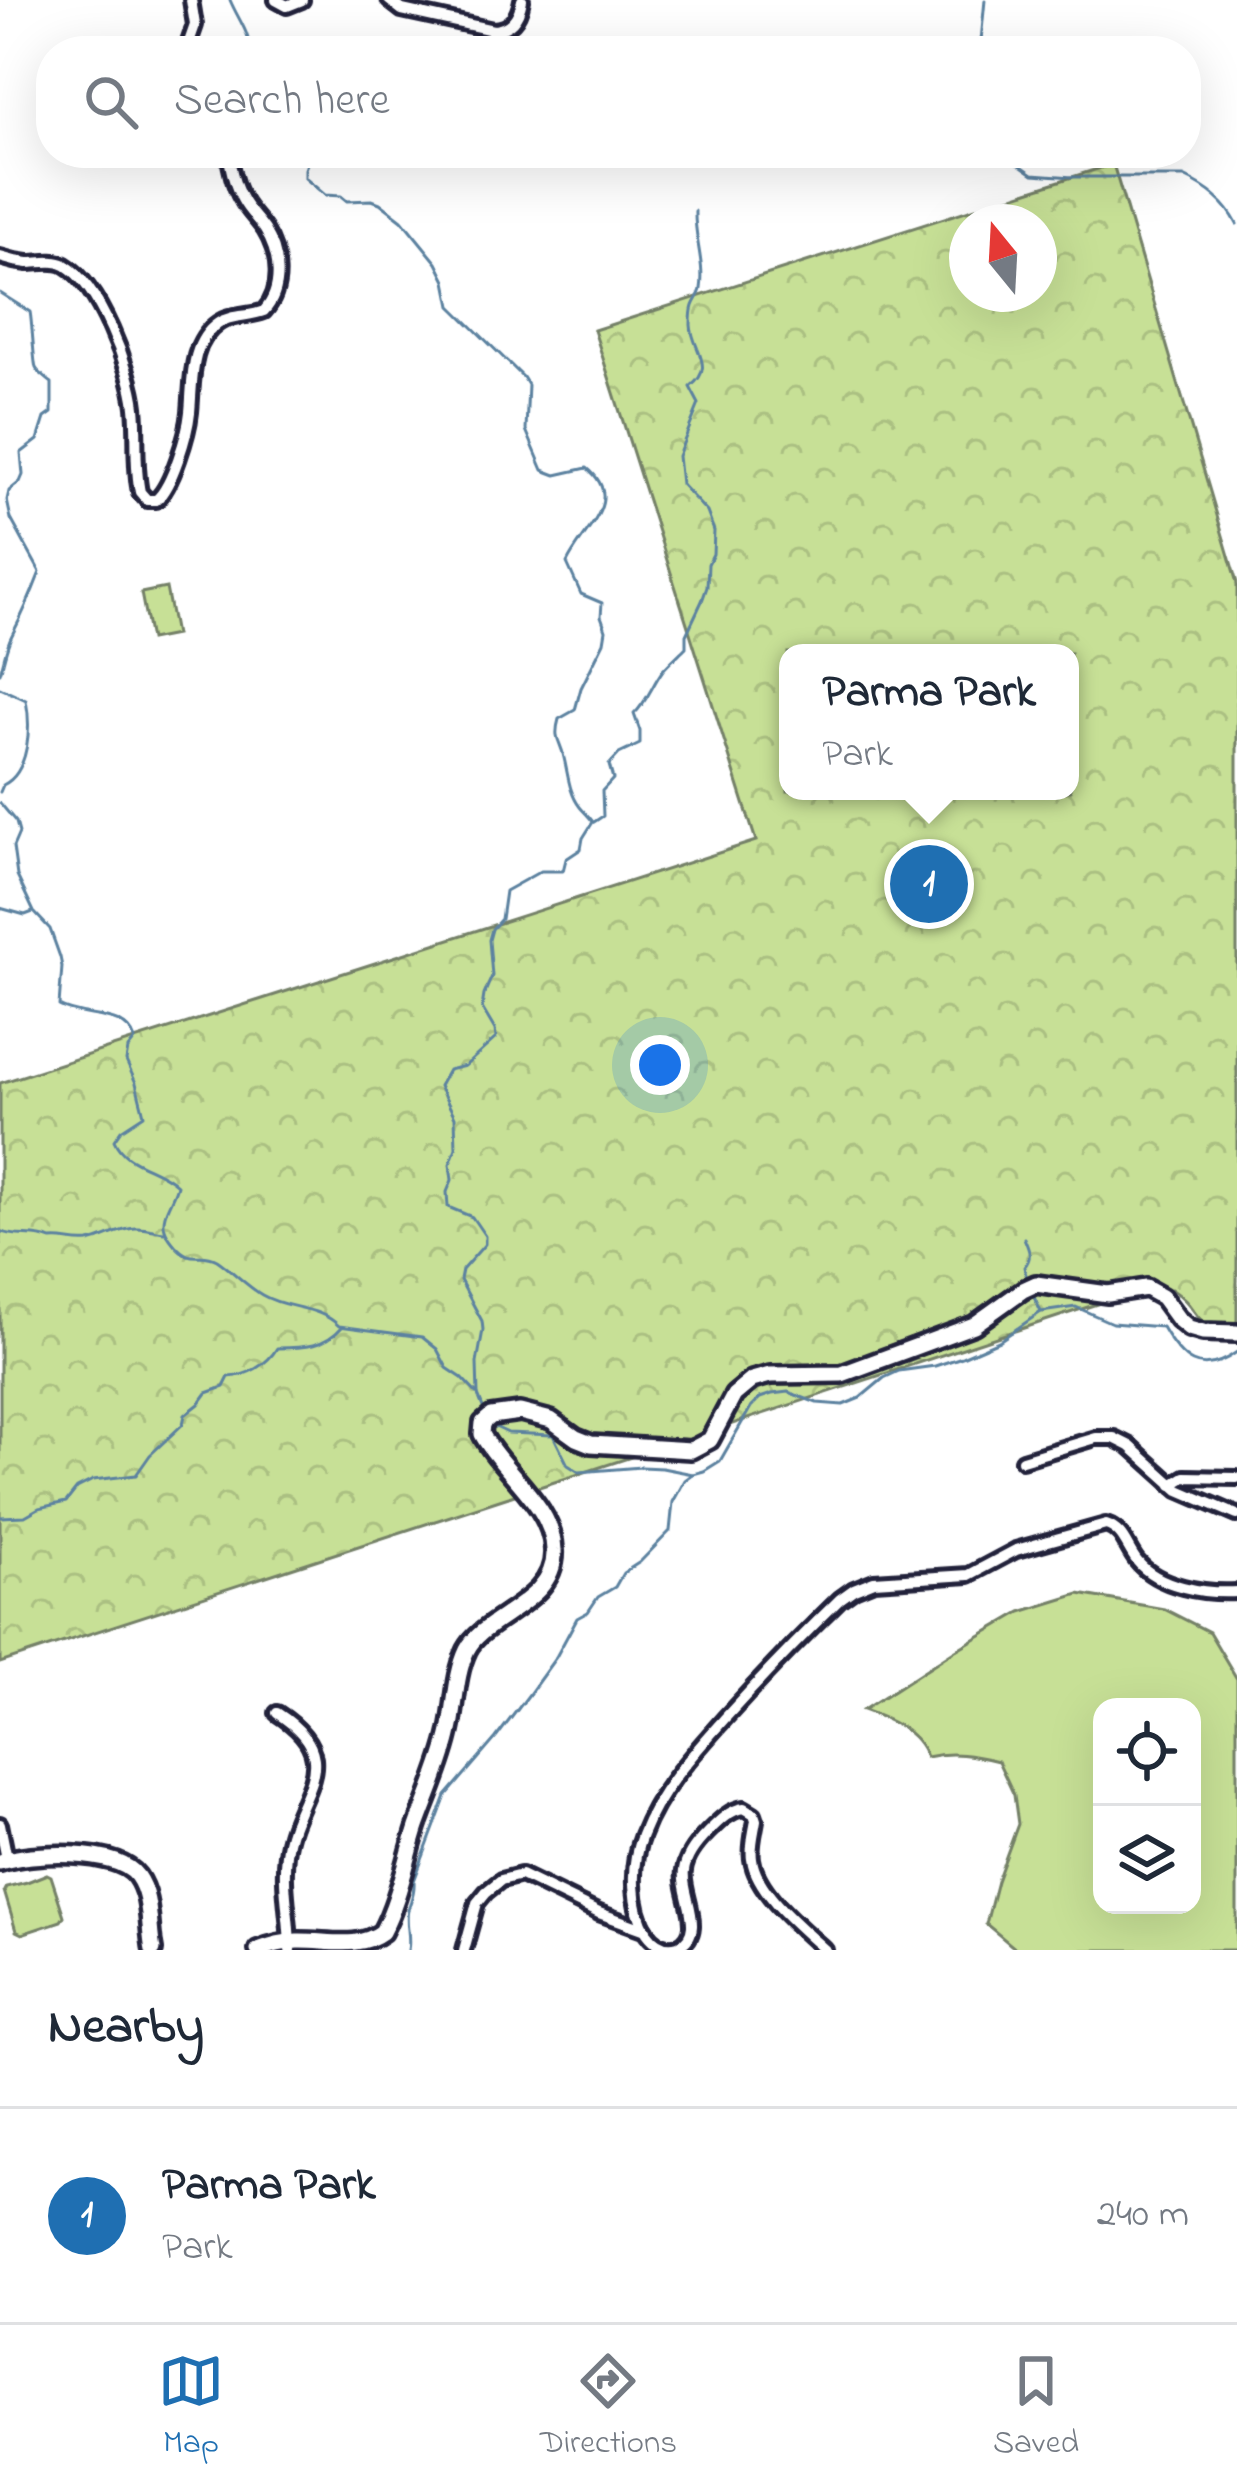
<!DOCTYPE html>
<style>
:root{--surface:#fff;--page:#f6f6f7;--text:#1f2937;--muted:#747a83;--line:#e0e1e3;--accent:#1f6fb2}
body{margin:0;font-family:"Indie Flower",sans-serif;background:var(--page);color:var(--text)}
.controls{position:absolute;right:36px;bottom:36px;display:grid;overflow:hidden;border-radius:24px;box-shadow:0 12px 48px #0002}
.controls button{width:108px;height:108px;display:grid;place-items:center;padding:0;border:0;border-bottom:3px solid var(--line);background:var(--surface);color:var(--text);font:60px sans-serif}
.compass{position:absolute;left:949px;top:204px;width:108px;height:108px;border-radius:50%;background:var(--surface);box-shadow:0 12px 48px #0002;rotate:342deg}
.you{position:absolute;left:660px;top:1065px;width:42px;height:42px;margin:-30px;border:9px solid #fff;border-radius:50%;background:#1a73e8;box-shadow:0 0 0 18px #1a73e833}
.badge{display:grid;place-items:center;width:78px;height:78px;border-radius:50%;background:var(--accent);color:#fff;font-size:39px;font-weight:700}
.pin{position:absolute;translate:-50% -50%;border:6px solid #fff;box-shadow:0 3px 12px #0006}
.popup{position:absolute;left:779px;top:644px;width:300px;height:156px;box-sizing:border-box;display:grid;place-content:center;border-radius:24px;background:var(--surface);filter:drop-shadow(0 3px 9px #0005);font-size:39px;white-space:nowrap;color:var(--muted)}
.popup b{font-size:45px;color:var(--text)}
.popup::after{content:'';position:absolute;left:50%;top:100%;margin-left:-24px;border:24px solid transparent;border-top-color:var(--surface)}
.list{margin:0;padding:0;list-style:none}
h2{display:flex;justify-content:space-between;align-items:center;height:156px;margin:0;padding:0 48px;font-size:51px}
h2 small{font-size:39px;font-weight:400;color:var(--muted)}
.list li{display:grid;grid-template-columns:78px 1fr auto;gap:36px;align-items:center;box-sizing:border-box;height:216px;padding:0 48px;border-top:3px solid var(--line)}
.list b{display:block;font-size:45px;white-space:nowrap}
.list p{margin:0;font-size:39px;white-space:nowrap;color:var(--muted)}
.list em{font-size:39px;font-style:normal;color:var(--muted)}
.icon{flex:none;width:66px;height:66px;fill:none;stroke:currentColor;stroke-width:2;stroke-linecap:round;stroke-linejoin:round}
.map{position:relative;flex:none;width:1237px;height:1950px;overflow:hidden}
.search{position:absolute;background:var(--surface);box-shadow:0 12px 48px #0002;left:36px;right:36px;top:36px;height:132px;display:flex;align-items:center;gap:30px;box-sizing:border-box;padding:0 42px;border-radius:48px;color:var(--muted);font-size:45px}
.sheet{height:372px;background:var(--surface)}
nav{display:flex;justify-content:space-around;align-items:center;box-sizing:border-box;height:168px;border-top:3px solid var(--line);background:var(--surface);font-size:33px;color:var(--muted)}
nav a{display:grid;justify-items:center;gap:6px}
nav .on{color:var(--accent)}
.map>svg:first-child{display:block}
.green{fill:#c7e096;stroke:#748168;stroke-width:3;fill-rule:evenodd}
.forest{fill:url(#forest-crowns);stroke:#748168;stroke-width:3;fill-rule:evenodd}
.lines{fill:none;stroke-linecap:round;stroke-linejoin:round}
.stream{stroke:#5c82a0;stroke-width:3}
.street-casing{stroke:#22223b;stroke-width:20}
.secondary-casing{stroke:#22223b;stroke-width:24}
.street{stroke:#fff;stroke-width:10}
.secondary{stroke:#fff;stroke-width:15}
</style>
<div class="map">
<svg width="1237" height="1950" viewBox="0 0 1237 1950">
<defs>
<pattern id="forest-crowns" width="20" height="18" patternUnits="userSpaceOnUse" patternTransform="scale(3)"><rect width="20" height="18" fill="#c7e096"/><path d="M2 6a3 3 0 1 1 6 0M12 15a3 3 0 1 1 6 0" fill="none" stroke="#abc082"/></pattern>
</defs>
<rect width="100%" height="100%" fill="#fff"/>
<filter id="ink" filterUnits="userSpaceOnUse"><feTurbulence type="fractalNoise" baseFrequency=".00833" numOctaves="2"/><feDisplacementMap in="SourceGraphic" scale="24" xChannelSelector="R" yChannelSelector="G"/><feConvolveMatrix kernelMatrix="1 2 1 2 8 2 1 2 1" color-interpolation-filters="sRGB"/></filter>
<g filter="url(#ink)">
<g class="green">
<path d="M166,588L175,635L150,640L141,593Z"/>
<path d="M1079,1594L1164,1609L1209,1632L1237,1679V1950H1017L986,1924L997,1881L1018,1824L1014,1795L998,1761C973,1755 952,1751 926,1757C917,1730 888,1719 863,1710L954,1651L1021,1612ZM1102,1707H1192V1905H1102Z"/>
<path d="M47,1874L51,1876L64,1916L61,1921L22,1934L16,1931L4,1891L6,1887L27,1882Z"/>
</g>
<path class="forest" d="M1113,164L1237,583V1331C1188,1328 1204,1310 1171,1289L1103,1302L711,1431L704,1445L671,1444L0,1663V1083L756,841L594,330ZM967,222H1039V294H967ZM788,653H1070V791H788Z"/>
<g class="lines">
<g class="stream">
<path d="M230,0C238,19 248,30 251,51"/>
<path d="M980,51L985,0"/>
<path d="M311,153L305,169V178L325,195L341,196L347,201L372,200L380,203L402,220L437,263L446,281L451,306L523,377L528,385L526,430L543,470L556,475L587,468C627,501 582,530 567,563L581,594L602,603L601,616L606,630L604,642L581,688L575,710L559,719C553,741 561,740 564,758C568,774 569,793 580,807C584,812 589,816 593,822L583,838L581,849L566,859L563,871H541L505,891L501,919L492,929L489,940L492,976L484,995L482,1008L495,1030L496,1038L465,1066L448,1070L439,1086L455,1117L456,1148L450,1164L452,1180L447,1192L448,1207L472,1217L485,1236V1244L462,1270L460,1280L482,1321L483,1330L477,1363L478,1395"/>
<path d="M1003,153L1033,174L1073,177H1184C1206,187 1226,202 1237,224"/>
<path d="M0,293L30,312C32,321 34,364 36,368C38,372 49,381 52,383V413L45,418L38,440L21,453L23,475L20,482L9,491L7,500L11,519L40,572C32,593 22,616 12,635C6,646 4,661 0,673"/>
<path d="M0,688L26,700C31,725 30,772 3,785L0,792"/>
<path d="M0,803L16,822L19,833L13,847L17,876L34,912L50,929L60,957L62,967L59,1006C83,1020 126,1010 135,1040L128,1049L126,1061L136,1083L144,1115L121,1130L114,1140C125,1166 157,1166 177,1185C174,1199 160,1214 165,1229C167,1236 171,1240 175,1245C192,1265 200,1250 217,1260C232,1270 245,1285 262,1295C287,1310 319,1305 339,1326L422,1337L437,1349L447,1368L462,1378L478,1395L484,1410"/>
<path d="M594,822L603,816L602,791L613,779L609,765L619,754L640,744V731L634,714C647,702 652,685 663,670C670,662 679,654 686,647V635L702,601L707,587L708,564L713,554L714,531L707,512L681,484L678,456L699,404L690,387C717,366 692,350 691,325C691,319 691,312 693,306C695,300 700,295 701,289C705,263 694,237 695,211"/>
<path d="M0,908L25,915L33,912"/>
<path d="M0,1231C17,1239 35,1232 51,1240C65,1238 74,1244 89,1242C104,1239 119,1229 135,1228C145,1227 155,1231 164,1232"/>
<path d="M1024,1238C1029,1250 1033,1257 1024,1267L1027,1279"/>
<path d="M1033,1295L1041,1312"/>
<path d="M493,1426L508,1433L553,1435L568,1465L579,1472L641,1467L662,1468L693,1474L704,1471L720,1461L751,1407L760,1398L772,1394L788,1392L817,1403L843,1405L860,1398L884,1378L899,1371L935,1366L962,1357L999,1341L1041,1312L1076,1307L1112,1323L1162,1327C1181,1360 1199,1379 1237,1352"/>
<path d="M0,1517L25,1516L39,1508L66,1502L77,1488L93,1480L136,1475L150,1455L183,1424L185,1415L199,1404L207,1393L224,1387L229,1377C247,1376 267,1365 277,1348C303,1348 325,1347 342,1327"/>
<path d="M408,1950C411,1936 405,1923 408,1910C411,1898 415,1894 414,1881L446,1796L496,1738L530,1693L556,1657L577,1618L588,1612L598,1597L615,1587L623,1573L640,1562L670,1531L673,1502L685,1480L693,1474"/>
</g>
<defs>
<g id="street">
<path d="M276,0L287,6L302,0"/>
<path d="M389,0L402,10L493,30C511,29 519,17 522,0"/>
<path d="M186,51L195,25L191,0"/>
<path d="M0,257C9,260 18,262 28,263C40,263 54,259 65,265C99,285 131,369 135,407C138,435 134,464 140,492L147,500H156C172,487 188,433 190,412C193,382 189,343 218,323C231,314 250,317 264,311C284,289 280,254 265,230C258,219 248,211 242,199C234,185 231,169 228,153"/>
<path d="M1022,1460L1096,1438H1114L1130,1446L1179,1490L1237,1515"/>
<path d="M1172,1485L1185,1477L1237,1478"/>
<path d="M277,1713C351,1761 293,1793 286,1854C282,1887 290,1918 290,1950"/>
<path d="M0,1824L7,1859"/>
<path d="M464,1950L477,1903L486,1892L501,1880L521,1875L599,1913L646,1930"/>
<path d="M825,1950C801,1928 756,1892 752,1859C750,1846 754,1833 756,1820L754,1814L744,1808C729,1810 718,1822 707,1833C697,1843 686,1856 684,1871C680,1893 708,1933 678,1946C665,1950 654,1943 647,1933C631,1906 630,1865 642,1835C659,1790 694,1753 726,1717C763,1676 801,1637 840,1599L854,1589L874,1581L969,1575L1016,1550L1106,1525C1124,1531 1126,1547 1137,1561C1158,1587 1205,1594 1237,1592"/>
</g>
<g id="secondary">
<path d="M0,1862C30,1852 117,1848 137,1876C152,1897 148,1926 153,1950"/>
<path d="M258,1950C271,1945 283,1942 297,1941C327,1940 358,1950 382,1932C399,1900 406,1861 417,1827C428,1796 443,1764 450,1731C456,1705 455,1675 467,1650C484,1616 557,1602 554,1550C553,1505 501,1471 482,1434L483,1423L491,1416L520,1412L551,1420L576,1438L591,1444L691,1450L710,1440L734,1395L752,1380L770,1375L842,1374L974,1325L1023,1290L1036,1284L1108,1294L1146,1288L1162,1297L1178,1319L1189,1328L1203,1332L1237,1333"/>
</g>
</defs>
<use href="#street" class="street-casing"/>
<use href="#secondary" class="secondary-casing"/>
<use href="#street" class="street"/>
<use href="#secondary" class="secondary"/>
</g>
</g>
</svg>
<div class="controls">
<button><svg class="icon" aria-label="locate" viewBox="0 0 24 24"><circle cx="12" cy="12" r="6"/><path d="M12 2v4M12 18v4M2 12h4M18 12h4"/></svg></button>
<button><svg class="icon" aria-label="layers" viewBox="0 0 24 24"><path d="M12 4l9 5-9 5-9-5zM3 14l9 5 9-5"/></svg></button>
</div>
<svg class="compass" viewBox="-18 -18 36 36"><path d="M0-13l5 13h-10z" fill="#e53935"/><path d="M0 13l5-13h-10z" fill="#747a83"/></svg>
<div class="you"></div>
<div class="pin badge" style="left:929px;top:884px">1</div>
<div class="popup"><b>Parma Park</b>Park</div>
<div class="search"><svg class="icon" aria-label="search" viewBox="0 0 24 24"><circle cx="10" cy="10" r="6"/><path d="M15 15l6 6"/></svg>Search here</div>
</div>
<section class="sheet">
<h2>Nearby<small></small></h2>
<ul class="list">
<li><span class="badge">1</span><div><b>Parma Park</b><p>Park</p></div><em>240 m</em></li>
</ul>
</section>
<nav>
<a class="on"><svg class="icon" aria-label="map" viewBox="0 0 24 24"><path d="M3 6l6-2 6 2 6-2v14l-6 2-6-2-6 2zM9 4v14M15 6v14"/></svg>Map</a>
<a><svg class="icon" aria-label="directions" viewBox="0 0 24 24"><path d="M12 3l9 9-9 9-9-9zM9 14v-3h6M13 9l2 2-2 2"/></svg>Directions</a>
<a><svg class="icon" aria-label="saved" viewBox="0 0 24 24"><path d="M7 4h10v16l-5-4-5 4z"/></svg>Saved</a>
</nav>
